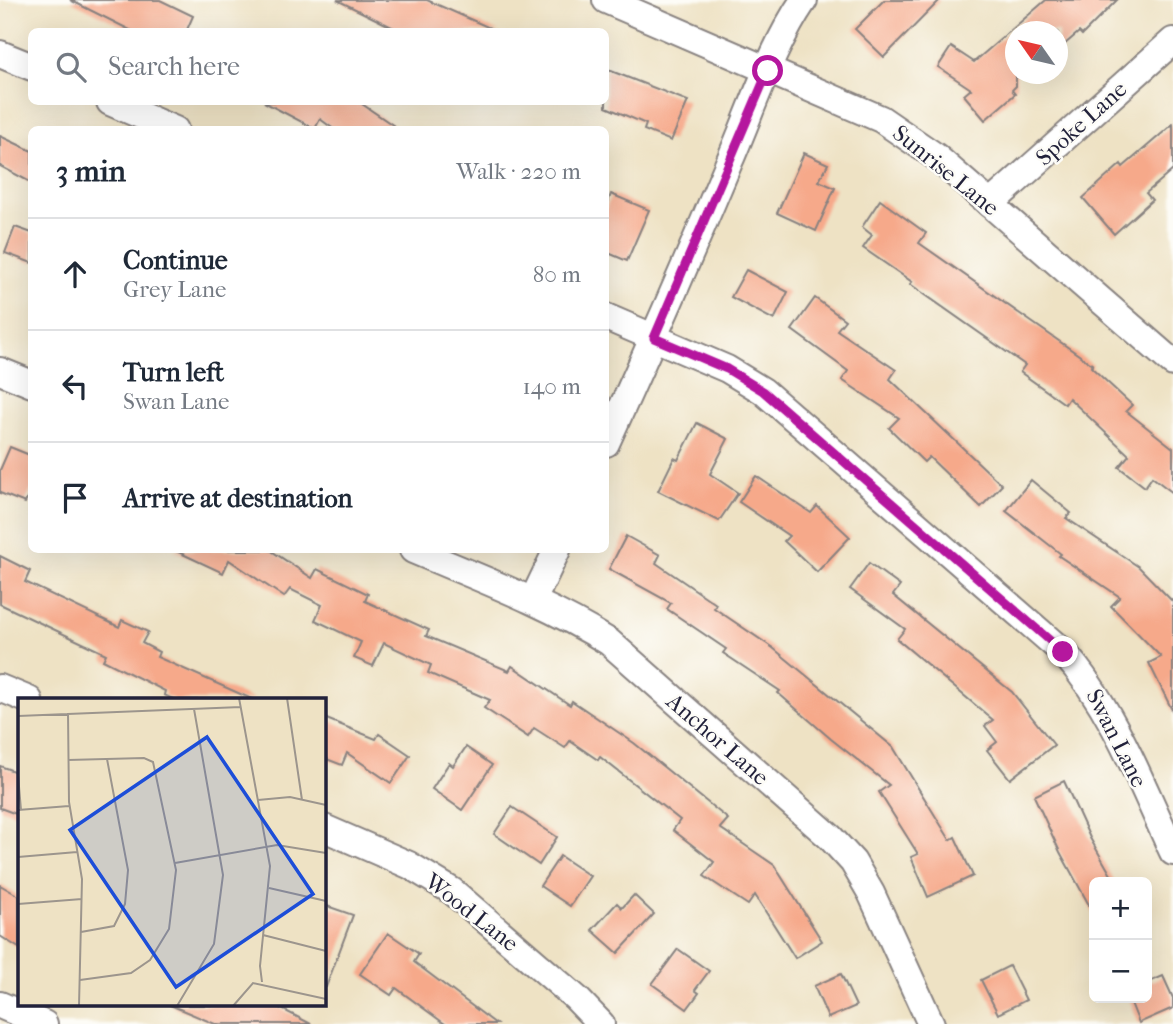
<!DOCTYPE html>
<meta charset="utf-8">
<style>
:root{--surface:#fff;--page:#f6f6f7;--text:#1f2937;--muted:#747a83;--line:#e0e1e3}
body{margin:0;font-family:"IM FELL French Canon",serif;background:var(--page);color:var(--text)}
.controls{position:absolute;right:21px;bottom:21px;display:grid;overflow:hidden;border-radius:10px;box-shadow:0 7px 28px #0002}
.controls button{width:63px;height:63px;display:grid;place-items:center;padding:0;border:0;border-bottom:2px solid var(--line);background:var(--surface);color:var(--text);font:35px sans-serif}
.compass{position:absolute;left:1005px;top:21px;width:63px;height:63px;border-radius:50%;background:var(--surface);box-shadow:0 7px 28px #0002;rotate:304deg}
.stop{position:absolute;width:21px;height:21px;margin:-16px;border:5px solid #b5179e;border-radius:50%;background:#fff}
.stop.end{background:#b5179e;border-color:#fff;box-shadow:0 2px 7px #0008}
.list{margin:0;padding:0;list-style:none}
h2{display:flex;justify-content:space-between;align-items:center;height:91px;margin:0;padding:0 28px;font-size:30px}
h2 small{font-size:23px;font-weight:400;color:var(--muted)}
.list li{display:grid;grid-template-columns:46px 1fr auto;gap:21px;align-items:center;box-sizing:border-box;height:112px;padding:0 28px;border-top:2px solid var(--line)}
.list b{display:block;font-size:26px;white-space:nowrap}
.list p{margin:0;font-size:23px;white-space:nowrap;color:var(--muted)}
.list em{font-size:23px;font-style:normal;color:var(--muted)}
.icon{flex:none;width:38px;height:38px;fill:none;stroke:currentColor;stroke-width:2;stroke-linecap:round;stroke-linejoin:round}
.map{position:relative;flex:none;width:1173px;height:1024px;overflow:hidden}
.search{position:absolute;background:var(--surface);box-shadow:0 7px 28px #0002;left:28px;top:28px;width:581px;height:77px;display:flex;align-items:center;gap:18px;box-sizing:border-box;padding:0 24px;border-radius:10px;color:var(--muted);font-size:26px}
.panel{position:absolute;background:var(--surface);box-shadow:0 7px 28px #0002;left:28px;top:126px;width:581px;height:427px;border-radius:10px}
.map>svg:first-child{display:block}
.building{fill:#f6a98a}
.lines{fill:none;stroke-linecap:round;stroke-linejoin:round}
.street-casing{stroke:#888280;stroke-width:30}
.street{stroke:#fff;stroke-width:26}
.route{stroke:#b5179e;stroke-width:9}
.labels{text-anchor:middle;stroke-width:5;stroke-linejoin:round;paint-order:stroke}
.street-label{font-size:23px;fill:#22223b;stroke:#fdfcf7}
.inset-road{fill:none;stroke:#9c958d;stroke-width:2}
.view{fill:#1d4ed8;fill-opacity:0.15;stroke:#1d4ed8;stroke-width:3.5}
.inset-edge{fill:none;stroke:#22223b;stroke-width:3.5}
</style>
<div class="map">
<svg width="1173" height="1024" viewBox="0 0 1173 1024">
<rect width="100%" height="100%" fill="#fdfcf7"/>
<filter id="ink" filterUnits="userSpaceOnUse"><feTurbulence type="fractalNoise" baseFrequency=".0143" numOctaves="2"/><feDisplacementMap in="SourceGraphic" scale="14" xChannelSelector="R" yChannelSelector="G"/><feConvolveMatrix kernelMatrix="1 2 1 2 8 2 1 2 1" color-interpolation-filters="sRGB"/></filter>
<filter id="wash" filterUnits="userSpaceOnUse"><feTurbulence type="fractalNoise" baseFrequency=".00686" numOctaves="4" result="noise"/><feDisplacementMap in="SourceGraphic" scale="28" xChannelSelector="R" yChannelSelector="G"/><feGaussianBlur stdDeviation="1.57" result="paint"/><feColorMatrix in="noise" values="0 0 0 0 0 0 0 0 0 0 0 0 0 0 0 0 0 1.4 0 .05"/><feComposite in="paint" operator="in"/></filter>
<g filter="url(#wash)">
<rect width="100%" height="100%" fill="#eee2c4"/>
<g id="blocks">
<g class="building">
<path d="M70,0H160L193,16L186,32H134Z"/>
<path d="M337,0H427L499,32H402Z"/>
<path d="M884,0H940L884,57L855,29Z"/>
<path d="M1046,0H1117L1082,35L1079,32L1058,50V32H1016V86L1012,90L1015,94L985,120L964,95L971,89L938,67L951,47L974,62Z"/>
<path d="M606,69L688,101L671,141L644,130L646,124L606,107Z"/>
<path d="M264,102H359L400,130H335L320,119L315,129Z"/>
<path d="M1173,124V170L1146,193L1152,200L1114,234L1083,198L1121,164L1123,167Z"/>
<path d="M0,136L32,151V183L0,166Z"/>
<path d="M804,153L828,164L819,181L835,188L816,231L777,213Z"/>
<path d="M611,194L649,210L627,261L606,252V208Z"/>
<path d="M880,200L926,233L919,243L1093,365L1091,367L1132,405L1126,411L1173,448V493L1152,477L1145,487L1119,467L1129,455L1069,398L1065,404L1020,372L1025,365L910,284L912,282L863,248L872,235L862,227Z"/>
<path d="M15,227L32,233V263L5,253Z"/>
<path d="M746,270L788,292L774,320L731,297Z"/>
<path d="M815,298L845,320L837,330L896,370L890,379L1002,485L981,507L929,457L924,462L889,428L899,418L842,380L848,371L792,330Z"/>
<path d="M697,423L728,439L710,474L738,493L719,521L658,491L674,458L678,460Z"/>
<path d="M10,447L32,456V489L25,503L0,493V470Z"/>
<path d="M756,476L811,513L817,506L850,537L817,572L784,541L789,536L739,502Z"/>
<path d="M1031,480L1071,513L1066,518L1139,567L1173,602V712L1149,663L1161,657L1111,606L1120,597L1059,556L1061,554L1006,511Z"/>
<path d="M626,536L660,555L656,563L716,604L714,608L773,648L893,747L950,840L955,837L973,876L928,897L911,857L918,854L879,792L889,785L831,739L778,693L780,691L723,653L726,649L667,609L671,603L609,569Z"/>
<path d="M174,550H270L312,578L317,569L368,594L365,601L429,630L426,636L509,671L512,666L570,705L572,701L634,743L728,819L720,828L774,865L822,941L795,958L755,895L748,905L704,876L714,862L673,830L680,820L600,757L598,760L570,741L565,748L534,728L528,737L484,708L490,700L428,673L431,665L384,643L373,666L354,658L361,642L315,620L322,605L290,589L284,597L229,560L223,573Z"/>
<path d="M0,556L30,571L25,582L119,627L122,620L148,632L142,643L159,652L157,657L254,700H175L164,695L165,691L103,660L106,654L0,604Z"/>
<path d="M869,563L900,586L893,595L1012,692L1054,745L1010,779L987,750L997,742L985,726L993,720L897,639L905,629L850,589Z"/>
<path d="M324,718L376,739L379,734L410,755L391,783L347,753L342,765L324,758Z"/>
<path d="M466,747L492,765L462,810L432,789L449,763L453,766Z"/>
<path d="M0,766L19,773V815L0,808Z"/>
<path d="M1064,781L1090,838L1115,882H1094V914L1060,852L1034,796Z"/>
<path d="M512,807L557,837L539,865L494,834Z"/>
<path d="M560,856L590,876L570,906L540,886Z"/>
<path d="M0,885L19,896V948L0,936Z"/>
<path d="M634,895L654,914L618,953L592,930L617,903L622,908Z"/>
<path d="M324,905L353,915L326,987H324Z"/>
<path d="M388,933L419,954L414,962L496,1024H445L396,988L391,995L360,974Z"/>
<path d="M678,949L709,971L695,990L699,993L687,1009L652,984Z"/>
<path d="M1009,966L1026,1000L998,1014L981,980Z"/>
<path d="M841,974L856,1006L828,1018L814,986Z"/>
<path d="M1163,976L1173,998V1008L1139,1023L1129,998H1147V983Z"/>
<path d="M170,1005H274L311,1024H215Z"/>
</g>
</g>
</g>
<g filter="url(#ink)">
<use href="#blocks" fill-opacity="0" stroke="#888280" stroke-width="2"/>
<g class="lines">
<defs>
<g id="street">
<path d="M606,0L881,119L935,156L1173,363"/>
<path d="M0,54L32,67"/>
<path d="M110,102L175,130"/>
<path d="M990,204L1173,41"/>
<path d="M606,317L727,369L763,391L1063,652C1114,709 1141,784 1173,852"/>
<path d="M0,371L32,384"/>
<path d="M606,443C649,349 690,255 730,160C752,109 773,45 804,0"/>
<path d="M413,550C479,578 547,603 609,642L830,837L853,862L871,893L931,1024"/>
<path d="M533,600L557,550"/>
<path d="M0,688L29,700"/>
<path d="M324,828L409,865L452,891L576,998L601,1024"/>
<path d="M0,1005L44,1024"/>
</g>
</defs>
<use href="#street" class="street-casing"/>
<use href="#street" class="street"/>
</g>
</g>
<g class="lines" filter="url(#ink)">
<path class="route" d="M768,71L654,338L727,369L763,391L1063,652"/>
</g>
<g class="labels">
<g class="street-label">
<text transform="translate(1081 123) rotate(-42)" y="8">Spoke Lane</text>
<text transform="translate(946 170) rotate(39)" y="8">Sunrise Lane</text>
<text transform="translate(1117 738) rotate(63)" y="8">Swan Lane</text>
<text transform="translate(718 739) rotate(41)" y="8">Anchor Lane</text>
<text transform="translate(472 912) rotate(38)" y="8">Wood Lane</text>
</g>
</g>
<g transform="translate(18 698)">
<rect width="308" height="308" fill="#eee2c4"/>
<path class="inset-road" d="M221,0L252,168L242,268L244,284M269,0L284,102M50,15L51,104L64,181L61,308M0,18L223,9M50,62L126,60L135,64L158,172L151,231L132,262L113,275L62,282M0,77L3,112M240,102L272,99L308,107M0,112L51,108M0,159L59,154M157,165L259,147L308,155M251,190L308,203M0,206L64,201M63,234L96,228L107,206L110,172L89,61M245,237L308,253M159,308L196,246L205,177L176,11M215,308L235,285L308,301"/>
<path class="view" d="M189,39L295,196L158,289L52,132Z"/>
<rect width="308" height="308" class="inset-edge"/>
</g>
</svg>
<div class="controls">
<button>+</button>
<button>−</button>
</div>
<svg class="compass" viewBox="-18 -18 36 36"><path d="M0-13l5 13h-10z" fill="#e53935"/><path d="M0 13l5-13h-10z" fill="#747a83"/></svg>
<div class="stop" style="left:768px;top:71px"></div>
<div class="stop end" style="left:1063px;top:652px"></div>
<div class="search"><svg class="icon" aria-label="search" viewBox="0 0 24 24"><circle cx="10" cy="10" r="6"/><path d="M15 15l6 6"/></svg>Search here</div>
<section class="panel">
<h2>3 min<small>Walk · 220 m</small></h2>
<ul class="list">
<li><svg class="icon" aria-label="ahead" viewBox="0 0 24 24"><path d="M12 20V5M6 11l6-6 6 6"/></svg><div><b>Continue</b><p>Grey Lane</p></div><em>80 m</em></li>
<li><svg class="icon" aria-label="left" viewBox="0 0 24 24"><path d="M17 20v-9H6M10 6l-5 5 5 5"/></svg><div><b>Turn left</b><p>Swan Lane</p></div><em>140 m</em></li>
<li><svg class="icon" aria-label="arrive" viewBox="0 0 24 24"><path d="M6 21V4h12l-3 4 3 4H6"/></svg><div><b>Arrive at destination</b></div></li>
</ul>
</section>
</div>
